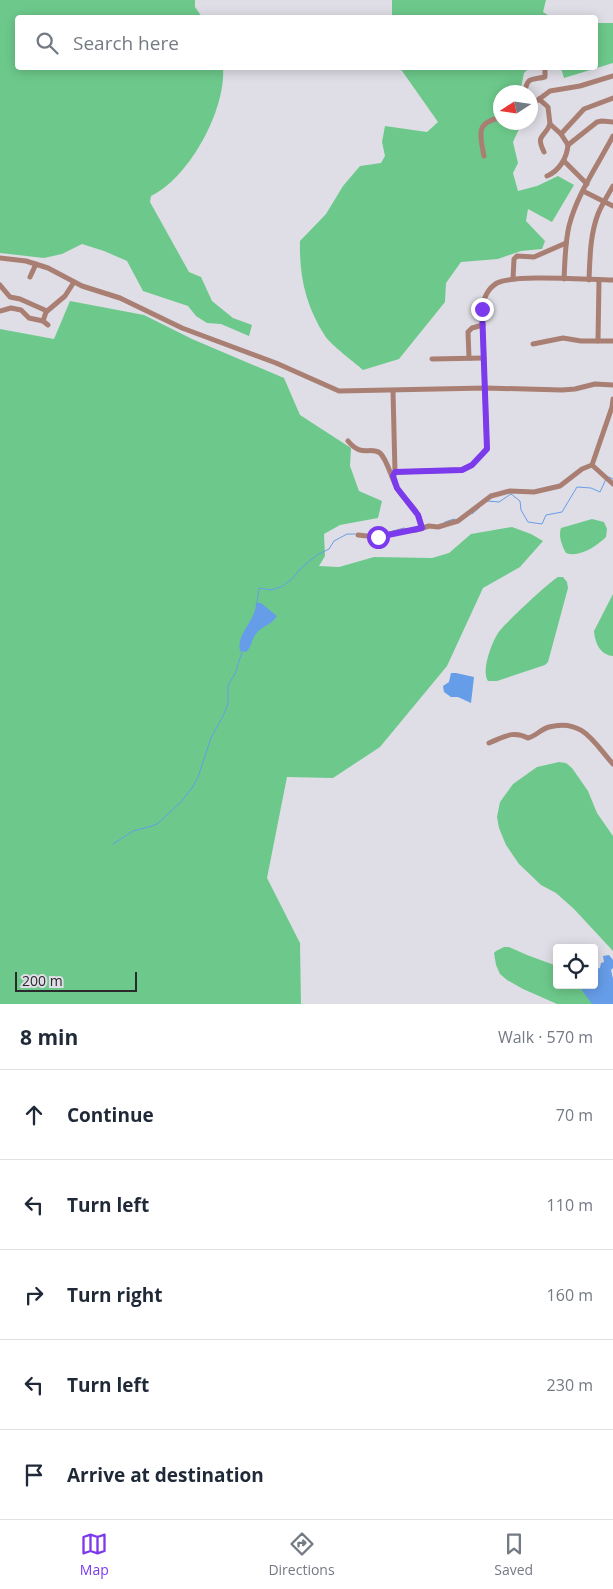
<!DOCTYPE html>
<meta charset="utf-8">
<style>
:root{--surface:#fff;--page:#f2f2f3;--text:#1f2937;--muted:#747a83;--line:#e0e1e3;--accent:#7c3aed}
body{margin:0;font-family:"Open Sans",sans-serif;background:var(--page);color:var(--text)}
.controls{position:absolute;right:15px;bottom:15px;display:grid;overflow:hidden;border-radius:5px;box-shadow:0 2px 12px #0003}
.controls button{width:45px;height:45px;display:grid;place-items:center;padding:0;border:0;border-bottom:1px solid var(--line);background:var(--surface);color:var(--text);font:25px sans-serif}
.compass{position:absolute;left:493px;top:85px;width:45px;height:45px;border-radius:50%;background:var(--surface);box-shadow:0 2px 12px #0003;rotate:258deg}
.scale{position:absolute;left:15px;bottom:12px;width:122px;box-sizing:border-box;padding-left:5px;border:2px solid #2a2a2d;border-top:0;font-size:14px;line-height:18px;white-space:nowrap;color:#2a2a2d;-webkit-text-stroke:4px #dfdee6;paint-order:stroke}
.stop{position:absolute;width:15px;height:15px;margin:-11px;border:4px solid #7c3aed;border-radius:50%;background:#fff}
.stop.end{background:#7c3aed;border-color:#fff;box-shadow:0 1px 5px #0008}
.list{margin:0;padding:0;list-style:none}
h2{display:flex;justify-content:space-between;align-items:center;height:65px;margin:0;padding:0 20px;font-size:21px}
h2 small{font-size:16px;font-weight:400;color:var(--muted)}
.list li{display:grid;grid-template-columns:32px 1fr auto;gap:15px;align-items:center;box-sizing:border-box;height:90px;padding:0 20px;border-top:1px solid var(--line)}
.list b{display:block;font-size:19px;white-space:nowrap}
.list em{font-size:16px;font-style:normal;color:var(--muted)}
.icon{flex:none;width:28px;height:28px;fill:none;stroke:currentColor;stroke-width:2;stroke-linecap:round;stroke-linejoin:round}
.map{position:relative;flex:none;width:613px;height:1004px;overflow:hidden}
.search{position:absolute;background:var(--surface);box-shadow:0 2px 12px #0003;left:15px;right:15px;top:15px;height:55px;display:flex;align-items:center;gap:12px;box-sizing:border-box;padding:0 18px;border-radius:5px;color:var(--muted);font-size:19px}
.sheet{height:515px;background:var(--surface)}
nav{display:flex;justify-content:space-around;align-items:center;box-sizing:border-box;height:70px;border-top:1px solid var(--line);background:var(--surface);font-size:14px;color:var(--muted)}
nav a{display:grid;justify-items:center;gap:2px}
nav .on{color:var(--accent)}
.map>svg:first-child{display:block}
.forest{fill:#6dc98b}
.water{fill:#669de8}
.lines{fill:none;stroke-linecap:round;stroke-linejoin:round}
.stream{stroke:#669de8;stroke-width:1}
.minor{stroke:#aa7f73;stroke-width:5}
.route{stroke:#7c3aed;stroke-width:6}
</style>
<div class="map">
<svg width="613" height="1004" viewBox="0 0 613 1004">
<rect width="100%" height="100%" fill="#dfdee6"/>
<g class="forest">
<path d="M0,0H195V7L202,17L18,18V68H223C226,110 189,178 151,196L150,202L189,272L201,277L212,301L233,318L252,325L249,336L221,324L207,323L196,316L188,306L143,291L127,261L104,251L82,244L62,254L44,258L0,253Z"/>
<path d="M392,0H546L543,12L551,17H392Z"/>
<path d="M596,23H613V63L564,78L561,68H596Z"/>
<path d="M400,68H529L524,73L520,92H500V122L519,123V129L513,142L518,163L513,173L518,191L537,186L558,176L574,185L552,222L528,209L526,221L545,241L542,249L521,251L498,259L461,262L446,283L445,302L399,359L363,370C353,361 332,346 325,336C306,306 299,277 300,241L326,214L343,186L360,166L381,163L385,156L382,142L385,126L427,132L438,122Z"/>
<path d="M70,301L144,315L192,339L284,378L300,415L351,448L350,466L359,491L382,501L378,518L340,525L324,534L325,556L319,566L339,567L374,557L432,558L449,553L471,534L512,527L531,534L543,541L520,567L483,588L447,666L380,747L333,778L287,777L267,878L300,943L301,1004H0V329L54,339Z"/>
<path d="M592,519L604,522L607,529L606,537C597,546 579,558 566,553C562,546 558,536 561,528Z"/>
<path d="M558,577H563L567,582L568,588L548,662L545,665L497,681H488C481,671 491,644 498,633C504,624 548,583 558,577Z"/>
<path d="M613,594V656C600,655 595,643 594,631Z"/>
<path d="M559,762L566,763L572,768L588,791L597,813L613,836V951L574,909L556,893L541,885L519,864L506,845L499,828L497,817L500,802L513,784L537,767Z"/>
<path d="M504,947H509L527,955L557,966V985H588L600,1004H557L523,989L507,980L500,974L496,965L494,953L496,951Z"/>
</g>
<g class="water">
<path d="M256,603H261L277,616C271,626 261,626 256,634C251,640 252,647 246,652L240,651C236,633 256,621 256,603Z"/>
<path d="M451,673H456L474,677L471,703L458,697H451L444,692L443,686L449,682Z"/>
<path d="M609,955L613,960V968L611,970L613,979V1004H592L578,985H594V969L600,968L601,963L604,962L603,956Z"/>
</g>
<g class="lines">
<g class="stream">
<path d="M609,477L613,479"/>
<path d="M487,501L499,502L511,494L520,501L521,510L528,522L542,524L546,515L562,512L577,487L591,488L600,492L606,479"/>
<path d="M472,514L480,507"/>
<path d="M445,522L454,519"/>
<path d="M411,528L419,526"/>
<path d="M382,534L404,528"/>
<path d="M257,603L259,588L271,590L281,587L292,579L300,569L317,555L329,549L334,541L347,534H355"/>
<path d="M113,844L133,831L152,826L157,824L180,803L192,788L198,777L211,738L224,714L228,704V685L235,674L242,652"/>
</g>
<g class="minor">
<path d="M525,92C527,77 531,80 545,77V68"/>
<path d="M539,99L548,107L550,124L561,134L568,145C567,158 559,171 547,176"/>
<path d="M530,106L550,91L580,86L613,76"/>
<path d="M561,134L584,109L613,98"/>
<path d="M568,145L597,122L602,121L613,122"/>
<path d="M544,152C535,134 545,138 550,124"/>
<path d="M484,156C480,136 475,122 500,118"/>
<path d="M564,161L587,184"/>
<path d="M583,191L613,206"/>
<path d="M0,258L26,261L48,268L82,286L120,298L182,328L276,363L339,391L486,388L562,390L575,389L595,384L613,385"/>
<path d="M30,277L36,264"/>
<path d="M513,279L514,259L517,256L534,257L566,243"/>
<path d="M564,279C565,261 565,243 569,226C577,194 598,165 613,136"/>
<path d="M589,280C590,257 590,235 598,214C602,204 608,195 613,186"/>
<path d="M0,285L10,297L20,299L47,311"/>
<path d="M0,311L11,308L21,310L29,318L43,321L48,325"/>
<path d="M43,321L46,312L65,296L74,282"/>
<path d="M598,341L599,280"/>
<path d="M533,344L563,338L581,341H613"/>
<path d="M469,358L468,332L472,328L483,325"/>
<path d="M432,359L484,358"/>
<path d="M393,391L395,472L462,470L472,465L487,449L482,309C484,298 487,289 497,283C514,274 590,280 613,280"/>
<path d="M348,441C362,458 370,446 380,453C387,459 392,480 397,488C402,498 412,504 417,513C420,517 420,523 422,528"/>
<path d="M592,465L613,484"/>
<path d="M358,535L377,537L403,531L416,530L429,526L438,527L451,523L458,521L491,496L510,491L534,492L560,486L582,469L592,465L612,407L613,399"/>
<path d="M489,743C504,737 513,730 528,738C536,736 541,729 549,727C583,718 594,743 613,764"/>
</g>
</g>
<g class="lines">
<path class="route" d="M378,537L422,528L418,515L397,488L393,476L395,472L462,470L472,465L487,449L482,309"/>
</g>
</svg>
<div class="controls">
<button><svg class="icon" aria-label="locate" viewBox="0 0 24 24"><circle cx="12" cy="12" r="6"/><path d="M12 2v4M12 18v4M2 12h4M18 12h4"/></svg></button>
</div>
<svg class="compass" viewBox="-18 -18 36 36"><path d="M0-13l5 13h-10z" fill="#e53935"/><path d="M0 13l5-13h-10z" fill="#747a83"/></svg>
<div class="scale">200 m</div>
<div class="stop" style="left:378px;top:537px"></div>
<div class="stop end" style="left:482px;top:309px"></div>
<div class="search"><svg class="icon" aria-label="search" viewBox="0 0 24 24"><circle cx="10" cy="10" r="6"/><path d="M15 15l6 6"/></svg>Search here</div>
</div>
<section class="sheet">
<h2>8 min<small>Walk · 570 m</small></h2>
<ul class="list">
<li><svg class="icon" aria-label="ahead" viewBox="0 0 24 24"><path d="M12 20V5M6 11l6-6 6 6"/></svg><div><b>Continue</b></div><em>70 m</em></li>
<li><svg class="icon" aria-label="left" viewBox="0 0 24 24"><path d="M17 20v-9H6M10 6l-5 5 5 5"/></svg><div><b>Turn left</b></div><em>110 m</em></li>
<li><svg class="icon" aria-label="right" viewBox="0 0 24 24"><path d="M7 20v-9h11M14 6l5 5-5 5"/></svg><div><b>Turn right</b></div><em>160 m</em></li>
<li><svg class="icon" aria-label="left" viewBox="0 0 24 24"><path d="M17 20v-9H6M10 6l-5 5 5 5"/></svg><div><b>Turn left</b></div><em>230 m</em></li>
<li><svg class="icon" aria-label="arrive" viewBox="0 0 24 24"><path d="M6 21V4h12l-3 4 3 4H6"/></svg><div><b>Arrive at destination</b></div></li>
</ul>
</section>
<nav>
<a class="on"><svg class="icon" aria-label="map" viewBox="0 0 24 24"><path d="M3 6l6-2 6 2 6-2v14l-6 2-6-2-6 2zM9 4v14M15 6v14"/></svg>Map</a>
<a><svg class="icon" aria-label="directions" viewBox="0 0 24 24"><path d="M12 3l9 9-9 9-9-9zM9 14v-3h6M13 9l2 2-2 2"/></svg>Directions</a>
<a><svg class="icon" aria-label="saved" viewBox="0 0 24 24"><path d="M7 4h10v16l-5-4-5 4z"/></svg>Saved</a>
</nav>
